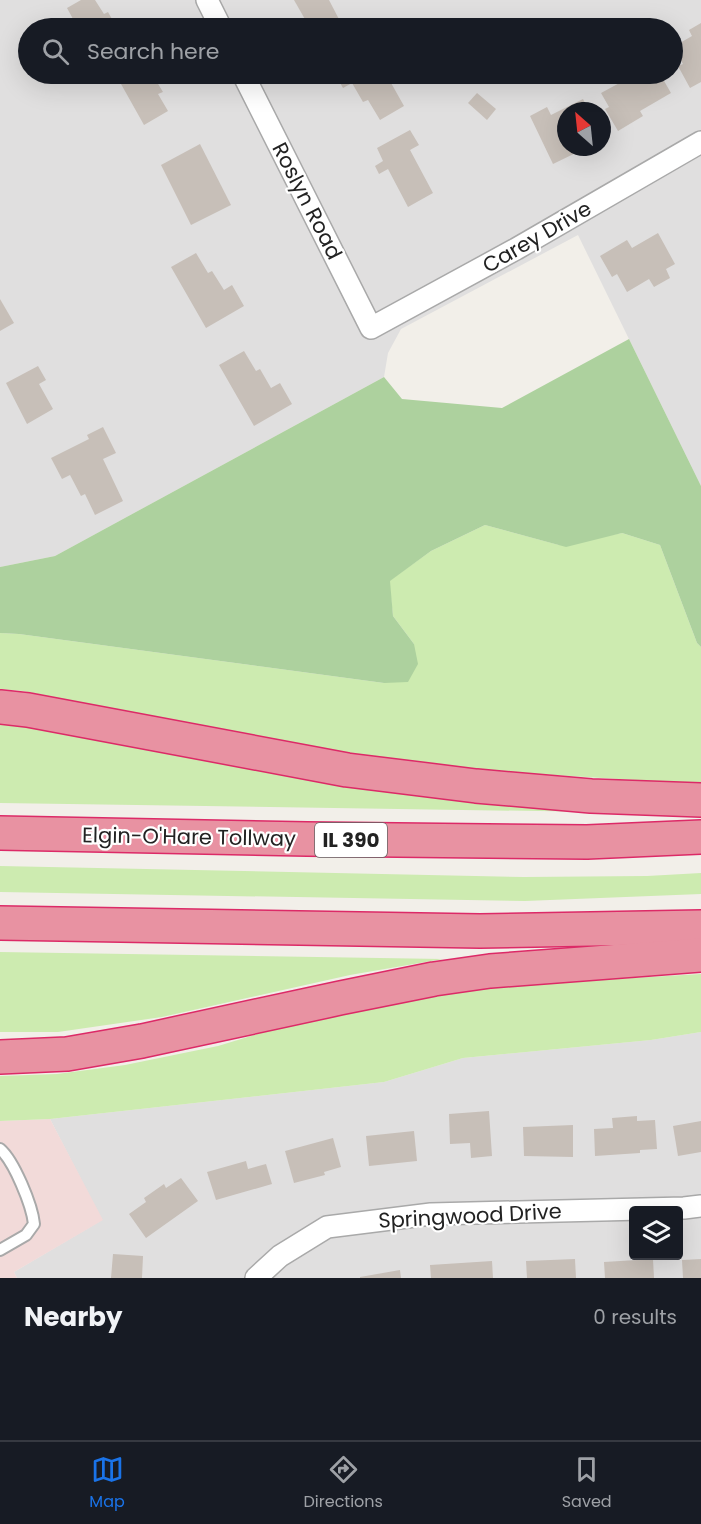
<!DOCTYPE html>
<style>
:root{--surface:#171b24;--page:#20242c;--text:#f1f3f6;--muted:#9ea1a6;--line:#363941;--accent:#1a73e8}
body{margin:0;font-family:Poppins,sans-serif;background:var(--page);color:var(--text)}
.controls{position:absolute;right:18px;bottom:18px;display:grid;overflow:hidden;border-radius:6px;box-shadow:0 6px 24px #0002}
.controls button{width:54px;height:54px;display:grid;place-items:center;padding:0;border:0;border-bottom:2px solid var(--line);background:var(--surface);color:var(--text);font:30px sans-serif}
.compass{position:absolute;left:557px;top:102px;width:54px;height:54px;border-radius:50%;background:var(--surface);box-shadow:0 6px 24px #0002;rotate:333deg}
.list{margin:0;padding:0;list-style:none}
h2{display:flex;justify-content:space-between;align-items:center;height:78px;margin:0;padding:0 24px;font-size:26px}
h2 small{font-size:20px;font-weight:400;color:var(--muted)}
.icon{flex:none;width:33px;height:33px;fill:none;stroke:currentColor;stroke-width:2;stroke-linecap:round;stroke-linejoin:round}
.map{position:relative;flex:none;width:701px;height:1278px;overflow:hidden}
.search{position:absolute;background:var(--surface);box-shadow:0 6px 24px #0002;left:18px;right:18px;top:18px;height:66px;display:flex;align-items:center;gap:15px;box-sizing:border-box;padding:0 21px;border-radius:33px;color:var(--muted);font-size:22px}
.sheet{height:162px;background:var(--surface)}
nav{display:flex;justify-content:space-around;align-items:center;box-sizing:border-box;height:84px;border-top:2px solid var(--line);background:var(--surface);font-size:16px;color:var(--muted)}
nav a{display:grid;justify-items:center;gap:3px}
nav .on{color:var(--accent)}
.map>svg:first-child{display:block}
.residential{fill:#e0dfdf;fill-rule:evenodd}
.commercial{fill:#f2dad9}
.grass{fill:#cdebb0}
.forest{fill:#add19e}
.building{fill:#c7bfb8}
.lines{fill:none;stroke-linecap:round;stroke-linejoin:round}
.service-casing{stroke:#a9a9a9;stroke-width:14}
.minor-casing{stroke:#a9a9a9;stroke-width:24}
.motorway-casing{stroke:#dc2a67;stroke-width:36}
.service{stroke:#fff;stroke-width:10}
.minor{stroke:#fff;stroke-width:21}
.motorway{stroke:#e892a2;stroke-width:33}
.labels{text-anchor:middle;stroke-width:4.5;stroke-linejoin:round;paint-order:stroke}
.shield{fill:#fff;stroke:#646464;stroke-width:1.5}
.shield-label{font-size:20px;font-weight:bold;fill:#222}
.street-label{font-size:21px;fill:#222;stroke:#fff}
</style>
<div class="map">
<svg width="701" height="1278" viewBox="0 0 701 1278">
<rect width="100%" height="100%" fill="#f2efe9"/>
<g class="residential">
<path d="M0,0H701V486L578,235L401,329L388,353L384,377L55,556L0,567ZM28,28H672V74H28ZM566,111H602V147H566Z"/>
<path d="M701,1032V1278H17L14,1272L102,1220L50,1119L384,1082L463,1058L651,1040ZM634,1210H678V1256H634Z"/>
</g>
<path class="commercial" d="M50,1119L103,1220L14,1272L17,1278H0V1121Z"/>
<g class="grass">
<path d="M485,525L559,545L622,533L660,545L697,643L701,647V784L452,769L309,749L23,691L0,689V633L19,634L384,683L414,644L393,616L389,581L431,551Z"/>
<path d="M0,722L86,736L391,792L601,812L0,803Z"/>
<path d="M0,866L524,877L647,876L701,873V894L525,901L0,892Z"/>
<path d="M0,952L443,959L350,975L162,1017L58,1032H0Z"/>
<path d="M701,974V1032L651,1040L463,1058L384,1082L50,1119L0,1121V1076L57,1074L125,1065L218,1046L290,1024L390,1001L493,986Z"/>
</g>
<path class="forest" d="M629,339L701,486V647L697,643L660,545L622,533L566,547L485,525L431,551L390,581L393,616L414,644L418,664L408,682L384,683L19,634L0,633V567L55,556L384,377L402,399L502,408Z"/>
<g class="building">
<path d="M81,0H95L104,14L108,12L117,28H78L67,8Z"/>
<path d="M294,0H329L342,25L335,28H310Z"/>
<path d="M701,23V82L690,88L678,66L683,64L673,47L692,36L689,30Z"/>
<path d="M139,74H152L163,92L158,94L168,111L144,125L121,84Z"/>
<path d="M335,74H386L404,106L380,120L368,100L363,102L352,83L343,88Z"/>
<path d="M621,74H660L671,93L640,111L643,116L618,131L605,109L609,107L601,93L625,80Z"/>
<path d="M477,93L496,109L487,120L468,103Z"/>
<path d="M583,99L589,111H566V147H588L553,164L530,116L547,107L551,115Z"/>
<path d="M410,130L419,145L410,150L433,193L408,207L388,169L379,174L375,166L383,161L377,148Z"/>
<path d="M200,144L231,205L191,225L161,165Z"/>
<path d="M658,233L675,264L666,269L670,278L654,287L649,279L627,292L617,274L612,277L600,256L627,240L632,248Z"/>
<path d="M196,253L208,273L212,271L224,290L232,285L244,306L206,328L171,267Z"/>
<path d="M0,299L14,323L0,331Z"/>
<path d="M244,351L256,371L260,369L271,388L280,383L292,404L254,426L219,365Z"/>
<path d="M38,366L46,380L39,384L53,409L27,424L6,383Z"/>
<path d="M103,427L116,453L103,459L123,501L95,515L85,494L81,496L70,475L62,479L51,458L89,439L87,435Z"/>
<path d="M489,1111L492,1156L471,1158L470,1143L450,1144L449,1114Z"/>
<path d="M637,1116V1121L655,1120L657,1149L640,1150V1153L595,1156L594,1129L613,1128L612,1118Z"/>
<path d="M701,1121V1152L678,1156L673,1126Z"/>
<path d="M573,1125V1157L524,1156L523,1127Z"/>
<path d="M414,1131L417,1161L369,1166L366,1136Z"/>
<path d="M333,1138L341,1167L324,1172L325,1175L294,1183L285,1151Z"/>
<path d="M246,1161L248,1169L266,1164L272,1184L216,1200L207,1172Z"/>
<path d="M181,1178L198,1201L146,1238L129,1214L146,1202L144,1198L164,1184L166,1188Z"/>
<path d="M113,1254L143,1256L142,1278H111Z"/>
<path d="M575,1259L576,1278H527L526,1261Z"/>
<path d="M653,1259L654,1278H605L604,1262Z"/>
<path d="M701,1259V1278H683L682,1260Z"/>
<path d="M492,1261L493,1278H431L430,1265Z"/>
<path d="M400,1270L401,1278H360V1277Z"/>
</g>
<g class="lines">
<defs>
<path id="service" d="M0,1149C14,1161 32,1205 34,1224L26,1235L0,1250"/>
<g id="minor">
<path d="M207,0L221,28"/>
<path d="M243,74L371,328L516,249L701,142"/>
<path d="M256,1278L280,1256L327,1227L431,1214L684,1208L701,1206"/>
</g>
<g id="motorway">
<path d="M0,707L28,710L347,770L476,786L591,796L701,800"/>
<path d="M0,833L307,839L587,842L701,837"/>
<path d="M0,923L480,931L701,927"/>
<path d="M0,1057L67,1054L142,1041L340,998L434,979L490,971L701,955"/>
</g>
</defs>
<use href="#service" class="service-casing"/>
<use href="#minor" class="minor-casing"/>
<use href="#motorway" class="motorway-casing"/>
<use href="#service" class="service"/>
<use href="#minor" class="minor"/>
<use href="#motorway" class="motorway"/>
</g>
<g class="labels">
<rect class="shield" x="315" y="823" width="72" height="34" rx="4.5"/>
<g class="shield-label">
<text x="351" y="847">IL 390</text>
</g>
<g class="street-label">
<text transform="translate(307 201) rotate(63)" y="7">Roslyn Road</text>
<text transform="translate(537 237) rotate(-30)" y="7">Carey Drive</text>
<text transform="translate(189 837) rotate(1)" y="7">Elgin-O'Hare Tollway</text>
<text transform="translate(470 1216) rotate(-3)" y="7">Springwood Drive</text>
</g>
</g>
</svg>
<div class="controls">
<button><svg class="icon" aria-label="layers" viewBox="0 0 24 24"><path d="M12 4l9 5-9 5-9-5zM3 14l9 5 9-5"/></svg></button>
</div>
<svg class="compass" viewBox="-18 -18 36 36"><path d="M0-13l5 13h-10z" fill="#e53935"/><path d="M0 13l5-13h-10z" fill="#9ea1a6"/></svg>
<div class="search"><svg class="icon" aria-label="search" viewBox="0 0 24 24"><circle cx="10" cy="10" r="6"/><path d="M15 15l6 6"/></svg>Search here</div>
</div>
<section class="sheet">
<h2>Nearby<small>0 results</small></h2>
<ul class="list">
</ul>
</section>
<nav>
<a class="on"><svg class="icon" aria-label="map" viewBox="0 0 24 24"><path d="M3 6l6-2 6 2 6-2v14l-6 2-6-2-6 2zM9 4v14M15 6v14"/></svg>Map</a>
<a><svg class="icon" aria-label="directions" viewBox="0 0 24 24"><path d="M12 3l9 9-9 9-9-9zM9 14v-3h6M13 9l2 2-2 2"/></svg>Directions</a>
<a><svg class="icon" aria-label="saved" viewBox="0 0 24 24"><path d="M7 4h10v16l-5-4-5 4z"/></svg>Saved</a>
</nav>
